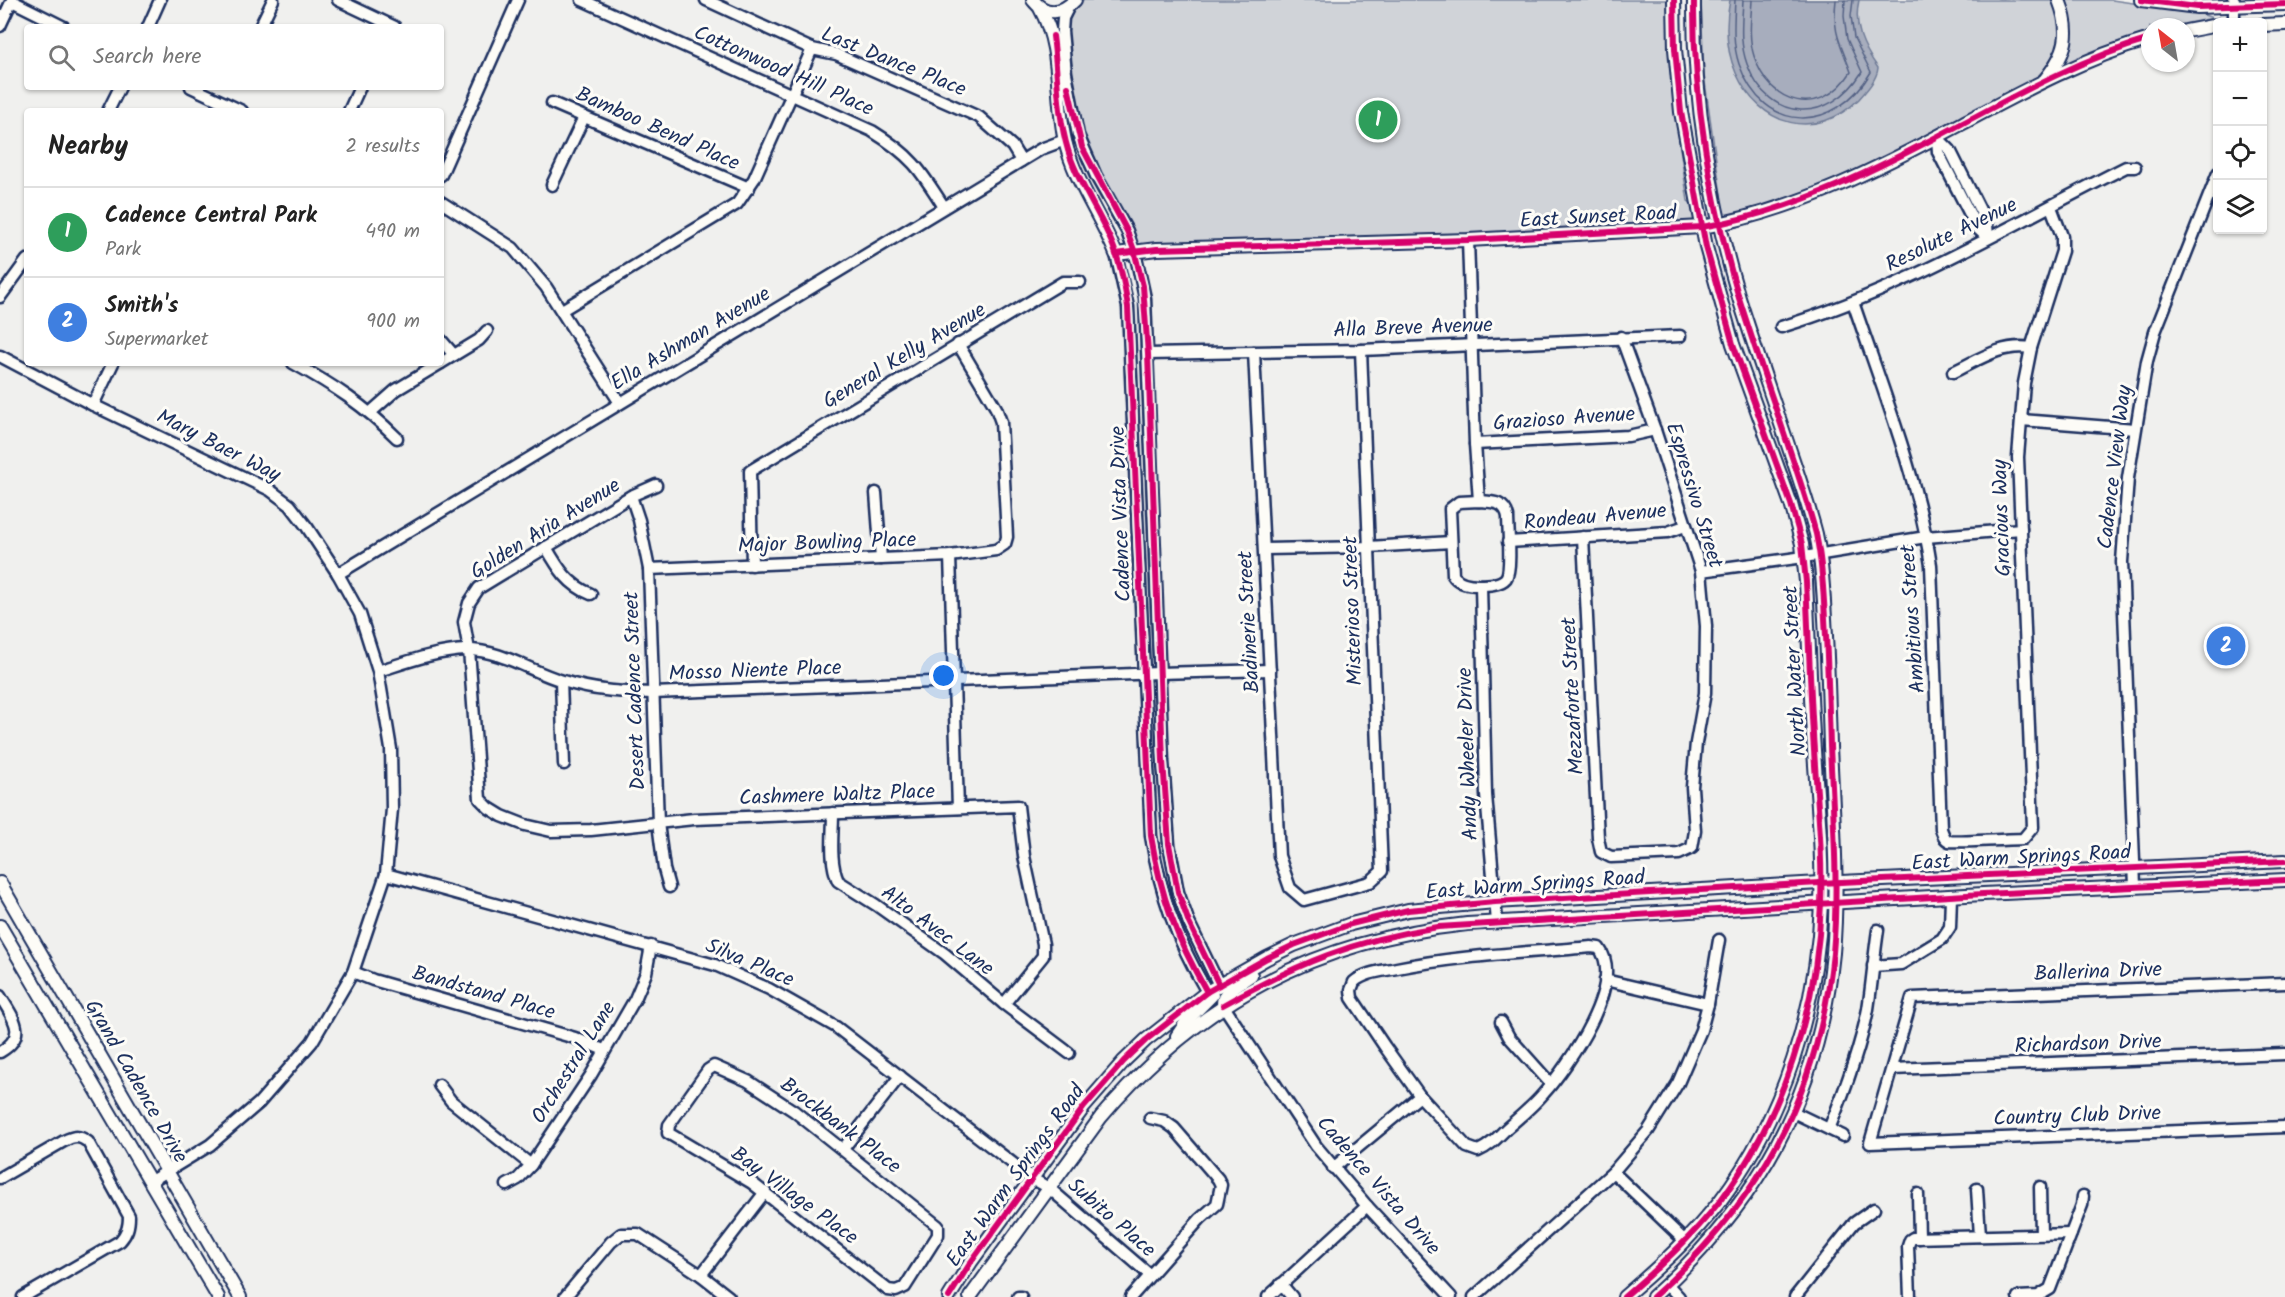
<!DOCTYPE html>
<meta charset="utf-8">
<style>
:root{--surface:#fff;--page:#f2f2f2;--text:#222;--muted:#767676;--line:#e0e0e0;--accent:#1a73e8}
body{margin:0;font-family:Kalam,sans-serif;background:var(--page);color:var(--text)}
.controls{position:absolute;right:18px;top:18px;display:grid;overflow:hidden;border-radius:6px;box-shadow:0 2px 4px #0004}
.controls button{width:54px;height:54px;display:grid;place-items:center;padding:0;border:0;border-bottom:2px solid var(--line);background:var(--surface);color:var(--text);font:30px sans-serif}
.compass{position:absolute;left:2141px;top:18px;width:54px;height:54px;border-radius:50%;background:var(--surface);box-shadow:0 2px 4px #0004;rotate:329deg}
.you{position:absolute;left:944px;top:676px;width:21px;height:21px;margin:-15px;border:4px solid #fff;border-radius:50%;background:#1a73e8;box-shadow:0 0 0 9px #1a73e833}
.badge{display:grid;place-items:center;width:39px;height:39px;border-radius:50%;background:var(--accent);color:#fff;font-size:20px;font-weight:700}
.pin{position:absolute;translate:-50% -50%;border:3px solid #fff;box-shadow:0 2px 6px #0006}
.list{margin:0;padding:0;list-style:none}
h2{display:flex;justify-content:space-between;align-items:center;height:78px;margin:0;padding:0 24px;font-size:26px}
h2 small{font-size:20px;font-weight:400;color:var(--muted)}
.list li{display:grid;grid-template-columns:39px 1fr auto;gap:18px;align-items:center;box-sizing:border-box;height:90px;padding:0 24px;border-top:2px solid var(--line)}
.list b{display:block;font-size:22px;white-space:nowrap}
.list p{margin:0;font-size:20px;white-space:nowrap;color:var(--muted)}
.list em{font-size:20px;font-style:normal;color:var(--muted)}
.icon{flex:none;width:33px;height:33px;fill:none;stroke:currentColor;stroke-width:2;stroke-linecap:round;stroke-linejoin:round}
.map{position:relative;flex:none;width:2285px;height:1297px;overflow:hidden}
.search{position:absolute;background:var(--surface);box-shadow:0 2px 4px #0004;left:24px;top:24px;width:420px;height:66px;display:flex;align-items:center;gap:15px;box-sizing:border-box;padding:0 21px;border-radius:6px;color:var(--muted);font-size:22px}
.panel{position:absolute;background:var(--surface);box-shadow:0 2px 4px #0004;left:24px;top:108px;width:420px;height:258px;border-radius:6px}
.map>svg:first-child{display:block}
.green{fill:#d0d3d8;stroke:#76819b;stroke-width:1.5}
.water{fill:#a7adbd;stroke:#6f7b97;stroke-width:1.5}
.lines{fill:none;stroke-linecap:round;stroke-linejoin:round}
.shore{stroke:#536184;stroke-width:1.5}
.minor-casing{stroke:#1b2f5e;stroke-width:15}
.major-casing{stroke:#1b2f5e;stroke-width:16}
.minor{stroke:#fdfcf7;stroke-width:10}
.major{stroke:#fdfcf7;stroke-width:12}
.cycleway-casing{stroke:#fdfcf7;stroke-width:10}
.cycleway{stroke:#d6006c;stroke-width:6}
.labels{text-anchor:middle;stroke-width:6;stroke-linejoin:round;paint-order:stroke}
.street-label{font-size:21px;fill:#1b2f5e;stroke:#fdfcf7}
</style>
<div class="map">
<svg width="2285" height="1297" viewBox="0 0 2285 1297">
<rect width="100%" height="100%" fill="#f0f0ee"/>
<filter id="ink" filterUnits="userSpaceOnUse"><feTurbulence type="fractalNoise" baseFrequency=".0167" numOctaves="2"/><feDisplacementMap in="SourceGraphic" scale="12" xChannelSelector="R" yChannelSelector="G"/><feConvolveMatrix kernelMatrix="1 2 1 2 8 2 1 2 1" color-interpolation-filters="sRGB"/></filter>
<g filter="url(#ink)">
<g class="green">
<path d="M1077,0H1668C1669,68 1677,134 1688,201L1693,204L1697,221L1665,226L1137,246L1133,238L1135,234L1093,160L1084,137L1078,114L1066,22Z"/>
<path d="M1701,0H2055C2058,6 2058,12 2059,18C2063,48 2053,64 2030,83L1847,176L1814,190L1764,207L1722,217L1718,201L1721,195L1704,75Z"/>
<path d="M2066,0H2112L2195,12L2213,18L2168,27H2150V31L2063,66C2067,42 2076,24 2066,0Z"/>
</g>
<path class="water" d="M1730,0H1859C1853,26 1863,47 1878,68C1877,79 1867,90 1859,99C1816,142 1760,127 1736,73C1726,50 1725,24 1730,0Z"/>
<g class="lines">
<g class="shore">
<path d="M1735,0C1734,22 1732,43 1739,64C1764,135 1835,134 1871,72L1854,38L1851,16L1853,0"/>
<path d="M1743,0C1742,22 1739,42 1747,64C1769,124 1830,124 1862,72L1847,39L1844,16L1845,0"/>
<path d="M1752,0C1751,19 1748,37 1754,56C1770,106 1821,119 1851,72C1841,44 1832,33 1836,0"/>
</g>
<defs>
<g id="minor">
<path d="M338,0L395,27"/>
<path d="M582,0L872,131C911,155 920,169 944,207"/>
<path d="M706,0L812,49L836,54L979,117L1012,146L1021,161"/>
<path d="M2234,0V22"/>
<path d="M12,1L64,27"/>
<path d="M1069,6L1063,18L1062,31L1066,73L1078,135L1096,176L1127,231L1137,261L1145,298L1163,761L1169,844L1178,892L1189,923L1219,985"/>
<path d="M0,26L12,0"/>
<path d="M148,27L160,0"/>
<path d="M260,27L273,0"/>
<path d="M191,87L242,111"/>
<path d="M552,103L749,188"/>
<path d="M108,111L120,87"/>
<path d="M349,111L360,87"/>
<path d="M1937,137L1950,150L1987,224L1988,238"/>
<path d="M1937,137L1938,152L1977,228L1988,238"/>
<path d="M441,175L518,0"/>
<path d="M552,185L584,117"/>
<path d="M441,202L513,248L546,287L620,403"/>
<path d="M1468,240L1475,444L1479,501"/>
<path d="M1116,254L1128,307L1151,836C1161,897 1176,938 1207,992"/>
<path d="M0,297L27,260"/>
<path d="M1853,302C1882,388 1917,475 1931,565L1941,829C1943,834 1944,839 1949,841C1954,843 2012,839 2023,839L2033,827L2018,457L2024,383L2031,348L2062,251V236L2051,207"/>
<path d="M562,310L737,204L754,179L812,49"/>
<path d="M1781,327C1902,291 2014,223 2126,167H2135"/>
<path d="M441,340L454,355"/>
<path d="M1254,352L1279,856L1290,888L1304,900L1370,882L1382,871L1361,350"/>
<path d="M1148,354L1361,350L1680,336"/>
<path d="M0,356L93,405L270,490L290,505L307,527L338,574L360,614L378,671L391,749L392,809L386,874L353,972L312,1042L259,1103L210,1145L151,1181"/>
<path d="M293,363C333,385 365,406 397,438"/>
<path d="M441,363L479,340L487,331"/>
<path d="M1953,372C1978,360 2002,343 2031,348"/>
<path d="M93,405L113,363"/>
<path d="M371,412L396,390L441,363"/>
<path d="M2021,420L2135,429"/>
<path d="M1475,444L1628,436L1655,430"/>
<path d="M656,485L631,496L497,577L479,588L469,603L464,622L469,650L480,799L489,808L502,816L525,825L551,831L591,830L694,819L1018,806L1024,856L1043,944V956L1004,1004"/>
<path d="M876,493L881,559"/>
<path d="M631,496L639,520L649,569L658,823L664,869L669,887"/>
<path d="M1479,501C1492,502 1505,501 1508,517C1508,528 1512,570 1506,578C1500,585 1487,585 1479,585C1470,585 1458,583 1453,575L1450,509L1459,502Z"/>
<path d="M1583,537L1598,838L1601,852L1611,857L1679,854L1692,848L1695,831L1692,787L1696,743L1705,693L1706,626L1701,571L1655,430L1621,337"/>
<path d="M1508,542L1668,532L1685,526"/>
<path d="M546,547C558,568 568,585 591,594"/>
<path d="M1265,549L1369,547L1451,542"/>
<path d="M950,556L958,808"/>
<path d="M752,565L750,471L1063,282H1080"/>
<path d="M649,569L950,556L996,550L1005,544L1007,537L1001,422L996,408L958,344"/>
<path d="M1701,571L1804,557L1926,537L2021,529"/>
<path d="M338,574L1041,149L1065,140"/>
<path d="M1481,585L1486,795L1497,922"/>
<path d="M378,671C407,662 436,651 467,650C502,650 531,672 563,681C594,691 620,692 653,693L1159,673L1270,670"/>
<path d="M561,681L564,764"/>
<path d="M833,813C833,834 829,861 838,881L876,905L945,954L1004,1004L1069,1053"/>
<path d="M386,874L715,965L769,989L836,1027L1033,1179L1049,1188L1150,1275"/>
<path d="M2135,886L2122,562L2128,478L2147,361L2155,332L2218,173"/>
<path d="M1591,947L1599,948C1626,983 1568,1066 1544,1093C1533,1106 1520,1117 1507,1128C1498,1137 1490,1146 1478,1151L1467,1147L1420,1096L1385,1047L1352,998L1351,990L1354,982C1365,972 1383,971 1397,968C1461,955 1527,953 1591,947Z"/>
<path d="M1873,966L1901,964L1942,939L1950,927L1951,896"/>
<path d="M353,972L373,980L575,1038L604,1050"/>
<path d="M1605,980L1708,1004"/>
<path d="M2285,983L1912,998L1870,1143L2285,1127"/>
<path d="M0,996C13,1018 29,1035 0,1052"/>
<path d="M1223,1005L1316,1146L1367,1206L1451,1297"/>
<path d="M1501,1022L1509,1037L1551,1084"/>
<path d="M714,1066L748,1081L794,1111L938,1226V1235L905,1287L896,1291L888,1290L752,1183L668,1133L669,1125L708,1070Z"/>
<path d="M1892,1069L2285,1054"/>
<path d="M439,1085L451,1101L531,1165"/>
<path d="M1793,1112L1843,1136"/>
<path d="M1829,1129C1845,1090 1860,1050 1868,1009C1872,983 1874,956 1878,930"/>
<path d="M843,1149L900,1076"/>
<path d="M1333,1168L1420,1096"/>
<path d="M1613,1172L1685,1241"/>
<path d="M0,1178L64,1141C74,1136 79,1135 88,1142L129,1216C129,1227 127,1233 120,1241L23,1297"/>
<path d="M507,1185L518,1179L531,1165L591,1075L635,999L646,973L651,946"/>
<path d="M2040,1187L2041,1234"/>
<path d="M1977,1189L1980,1236"/>
<path d="M1918,1194L1919,1238"/>
<path d="M701,1275L765,1192"/>
<path d="M1281,1284L1292,1297"/>
<path d="M1667,1284L1679,1297"/>
<path d="M565,1297L611,1242L621,1234H638L701,1275L729,1297"/>
<path d="M1018,1297H1021"/>
<path d="M1131,1297L1200,1219L1217,1204L1221,1185L1218,1179L1174,1128L1164,1121L1150,1118"/>
<path d="M1268,1297L1367,1206"/>
<path d="M1474,1297L1613,1172L1648,1131L1678,1083L1701,1030L1708,1004L1719,940"/>
<path d="M1795,1297L1854,1223L1874,1209"/>
<path d="M1910,1297L1908,1246L1910,1240L1913,1238L2071,1234"/>
<path d="M2018,1297L2038,1296L2050,1289L2082,1205L2083,1196"/>
</g>
<g id="major">
<path d="M1033,0C1045,16 1062,14 1075,0"/>
<path d="M2141,0L2197,7L2285,4"/>
<path d="M1040,8C1063,49 1055,97 1065,141C1075,182 1101,216 1116,254L1157,249L1468,240L1702,227C1796,211 1881,167 1963,123C2023,91 2084,58 2150,39"/>
<path d="M2262,25L2285,24"/>
<path d="M2186,31L2218,25"/>
<path d="M2045,80C2067,52 2072,33 2059,0"/>
<path d="M0,883L240,1297"/>
<path d="M0,926L218,1297"/>
<path d="M1223,1005C1222,990 1240,983 1251,975"/>
<path d="M1177,1036L1189,1018L1212,995"/>
<path d="M949,1297L971,1262L1084,1107L1124,1061L1146,1040L1207,992L1267,958L1294,945L1351,924L1408,910L1495,902L1820,883L2285,861"/>
<path d="M970,1297L1101,1117C1200,1000 1316,940 1467,924L1983,894L2285,880"/>
<path d="M1624,1297C1659,1267 1692,1237 1720,1201C1784,1116 1817,1009 1821,904C1823,853 1817,800 1814,750C1810,694 1809,638 1806,582L1802,544L1791,504L1733,344L1706,247L1681,112L1675,49L1674,0"/>
<path d="M1653,1297C1759,1203 1819,1095 1833,953C1839,885 1833,815 1830,746C1829,710 1828,673 1826,636C1824,603 1823,567 1816,534C1808,503 1797,472 1787,442C1771,394 1754,346 1739,298C1711,204 1693,98 1694,0"/>
</g>
</defs>
<use href="#minor" class="minor-casing"/>
<use href="#major" class="major-casing"/>
<use href="#minor" class="minor"/>
<use href="#major" class="major"/>
<defs>
<g id="cycleway">
<path d="M2141,0L2197,7L2285,4"/>
<path d="M1053,36C1058,73 1057,114 1068,150C1077,180 1094,204 1107,232C1119,256 1124,281 1128,307L1151,836C1161,897 1176,938 1207,992"/>
<path d="M1068,87L1082,147L1127,231L1134,250L1143,286L1148,354L1163,761L1169,844L1178,892L1189,923L1219,985"/>
<path d="M1116,254L1157,249L1468,240L1702,227C1796,211 1881,167 1963,123C2023,91 2084,58 2150,39"/>
<path d="M1223,1005C1297,964 1353,940 1438,927L1983,894L2285,880"/>
<path d="M949,1297L971,1262L1084,1107L1124,1061L1146,1040L1207,992L1267,958L1294,945L1351,924L1408,910L1495,902L1820,883L2285,861"/>
<path d="M1624,1297C1659,1267 1692,1237 1720,1201C1784,1116 1817,1009 1821,904C1823,853 1817,800 1814,750C1810,694 1809,638 1806,582L1802,544L1791,504L1733,344L1706,247L1681,112L1675,49L1674,0"/>
<path d="M1653,1297C1759,1203 1819,1095 1833,953C1839,885 1833,815 1830,746C1829,710 1828,673 1826,636C1824,603 1823,567 1816,534C1808,503 1797,472 1787,442C1771,394 1754,346 1739,298C1711,204 1693,98 1694,0"/>
</g>
</defs>
<use href="#cycleway" class="cycleway-casing"/>
<use href="#cycleway" class="cycleway"/>
</g>
</g>
<g class="labels">
<g class="street-label">
<text transform="translate(894 61) rotate(22)" y="7">Last Dance Place</text>
<text transform="translate(784 70) rotate(24)" y="7">Cottonwood Hill Place</text>
<text transform="translate(658 128) rotate(24)" y="7">Bamboo Bend Place</text>
<text transform="translate(1598 216) rotate(-3)" y="7">East Sunset Road</text>
<text transform="translate(1951 234) rotate(-26)" y="7">Resolute Avenue</text>
<text transform="translate(1413 327) rotate(-2)" y="7">Alla Breve Avenue</text>
<text transform="translate(690 338) rotate(-31)" y="7">Ella Ashman Avenue</text>
<text transform="translate(904 355) rotate(-31)" y="7">General Kelly Avenue</text>
<text transform="translate(1564 418) rotate(-4)" y="7">Grazioso Avenue</text>
<text transform="translate(219 445) rotate(27)" y="7">Mary Baer Way</text>
<text transform="translate(2114 467) rotate(-83)" y="7">Cadence View Way</text>
<text transform="translate(1695 495) rotate(73)" y="7">Espressivo Street</text>
<text transform="translate(1120 514) rotate(-92)" y="7">Cadence Vista Drive</text>
<text transform="translate(1595 516) rotate(-5)" y="7">Rondeau Avenue</text>
<text transform="translate(2001 518) rotate(-92)" y="7">Gracious Way</text>
<text transform="translate(545 528) rotate(-32)" y="7">Golden Aria Avenue</text>
<text transform="translate(827 542) rotate(-2)" y="7">Major Bowling Place</text>
<text transform="translate(1352 611) rotate(-92)" y="7">Misterioso Street</text>
<text transform="translate(1912 619) rotate(-94)" y="7">Ambitious Street</text>
<text transform="translate(1248 622) rotate(-93)" y="7">Badinerie Street</text>
<text transform="translate(755 670) rotate(-2)" y="7">Mosso Niente Place</text>
<text transform="translate(1794 671) rotate(-93)" y="7">North Water Street</text>
<text transform="translate(634 691) rotate(-92)" y="7">Desert Cadence Street</text>
<text transform="translate(1572 696) rotate(-93)" y="7">Mezzaforte Street</text>
<text transform="translate(1467 754) rotate(-92)" y="7">Andy Wheeler Drive</text>
<text transform="translate(837 794) rotate(-2)" y="7">Cashmere Waltz Place</text>
<text transform="translate(2021 857) rotate(-3)" y="7">East Warm Springs Road</text>
<text transform="translate(1535 884) rotate(-4)" y="7">East Warm Springs Road</text>
<text transform="translate(938 930) rotate(37)" y="7">Alto Avec Lane</text>
<text transform="translate(750 962) rotate(23)" y="7">Silva Place</text>
<text transform="translate(2098 971) rotate(-2)" y="7">Ballerina Drive</text>
<text transform="translate(484 992) rotate(16)" y="7">Bandstand Place</text>
<text transform="translate(2088 1043) rotate(-2)" y="7">Richardson Drive</text>
<text transform="translate(573 1062) rotate(-58)" y="7">Orchestral Lane</text>
<text transform="translate(137 1081) rotate(60)" y="7">Grand Cadence Drive</text>
<text transform="translate(2077 1115) rotate(-2)" y="7">Country Club Drive</text>
<text transform="translate(841 1125) rotate(37)" y="7">Brockbank Place</text>
<text transform="translate(1015 1175) rotate(-54)" y="7">East Warm Springs Road</text>
<text transform="translate(1379 1185) rotate(49)" y="7">Cadence Vista Drive</text>
<text transform="translate(795 1195) rotate(36)" y="7">Bay Village Place</text>
<text transform="translate(1112 1217) rotate(41)" y="7">Subito Place</text>
</g>
</g>
</svg>
<div class="controls">
<button>+</button>
<button>−</button>
<button><svg class="icon" aria-label="locate" viewBox="0 0 24 24"><circle cx="12" cy="12" r="6"/><path d="M12 2v4M12 18v4M2 12h4M18 12h4"/></svg></button>
<button><svg class="icon" aria-label="layers" viewBox="0 0 24 24"><path d="M12 4l9 5-9 5-9-5zM3 14l9 5 9-5"/></svg></button>
</div>
<svg class="compass" viewBox="-18 -18 36 36"><path d="M0-13l5 13h-10z" fill="#e53935"/><path d="M0 13l5-13h-10z" fill="#767676"/></svg>
<div class="you"></div>
<div class="pin badge" style="left:1378px;top:120px;background:#2e9e5b">1</div>
<div class="pin badge" style="left:2226px;top:646px;background:#3f7fe0">2</div>
<div class="search"><svg class="icon" aria-label="search" viewBox="0 0 24 24"><circle cx="10" cy="10" r="6"/><path d="M15 15l6 6"/></svg>Search here</div>
<section class="panel">
<h2>Nearby<small>2 results</small></h2>
<ul class="list">
<li><span class="badge" style="background:#2e9e5b">1</span><div><b>Cadence Central Park</b><p>Park</p></div><em>490 m</em></li>
<li><span class="badge" style="background:#3f7fe0">2</span><div><b>Smith's</b><p>Supermarket</p></div><em>900 m</em></li>
</ul>
</section>
</div>
